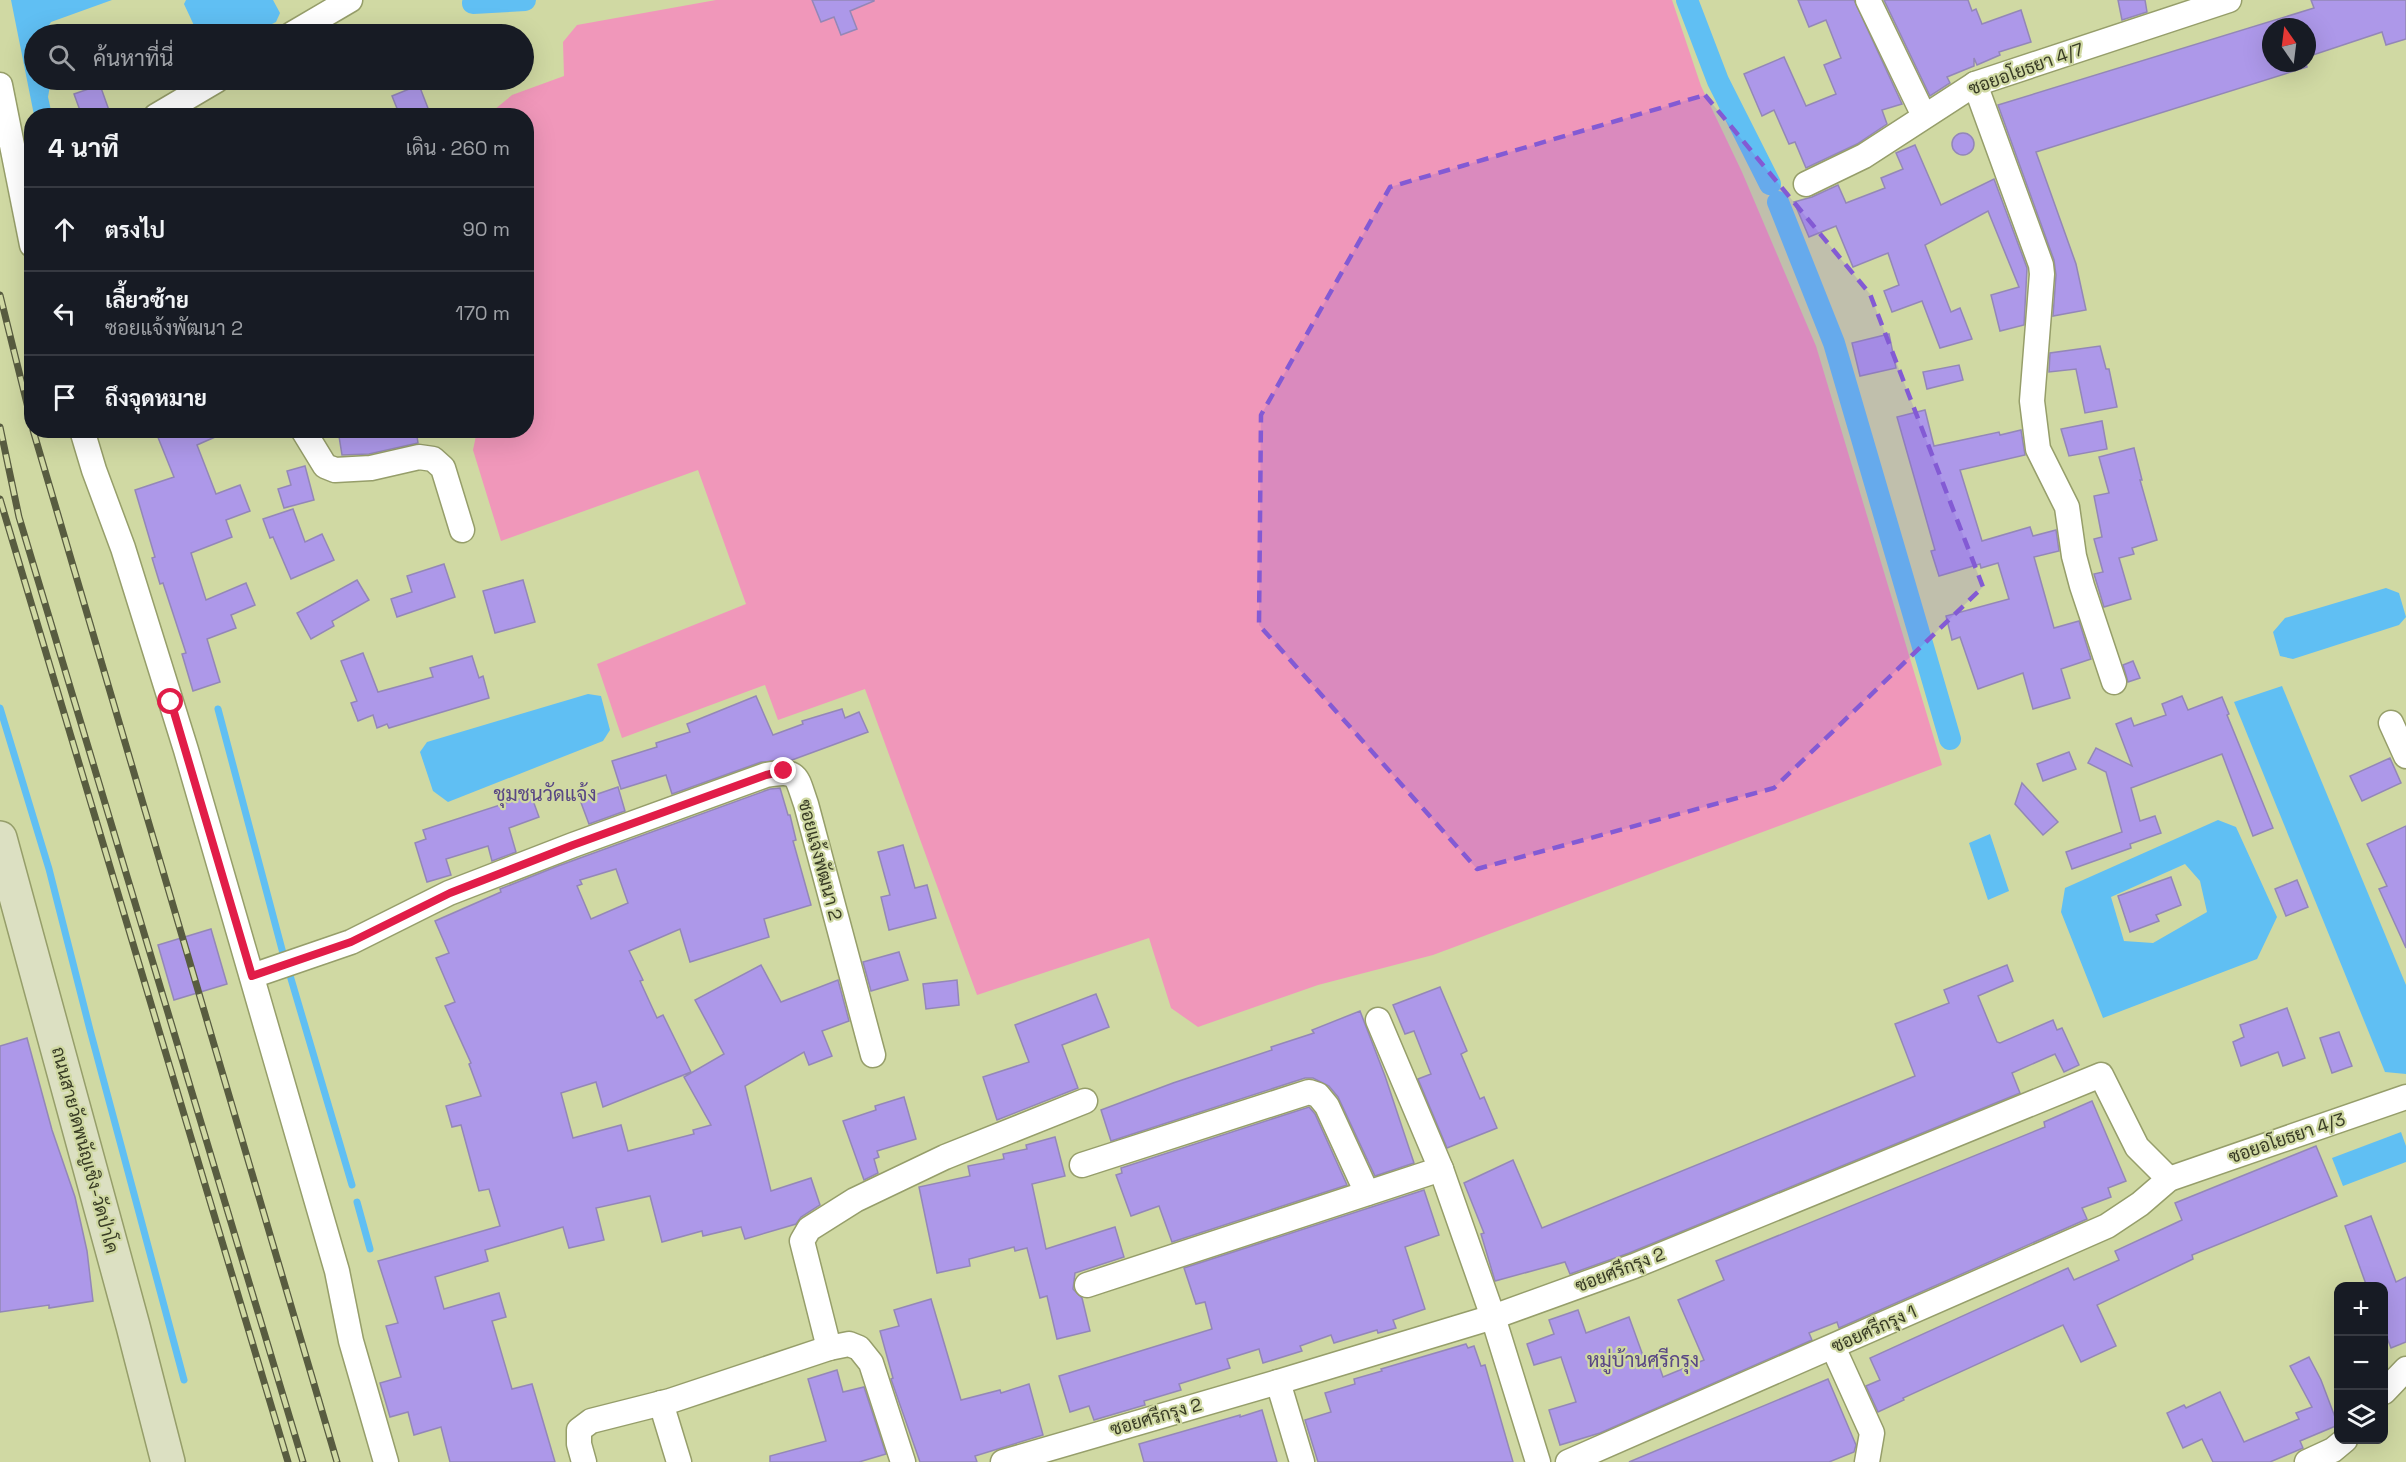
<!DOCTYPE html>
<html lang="th">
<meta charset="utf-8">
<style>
:root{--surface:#171b24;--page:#20242c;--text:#f1f3f6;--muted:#9ea1a6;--line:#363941}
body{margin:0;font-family:"Space Grotesk",Sarabun,sans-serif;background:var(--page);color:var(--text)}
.controls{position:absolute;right:18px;bottom:18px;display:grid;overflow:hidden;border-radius:12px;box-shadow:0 6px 24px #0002}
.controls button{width:54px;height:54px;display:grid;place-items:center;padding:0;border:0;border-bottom:2px solid var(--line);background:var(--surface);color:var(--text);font:30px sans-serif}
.compass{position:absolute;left:2262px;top:18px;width:54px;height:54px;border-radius:50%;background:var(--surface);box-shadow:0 6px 24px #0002;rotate:346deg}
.stop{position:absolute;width:18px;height:18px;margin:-14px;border:4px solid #e11d48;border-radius:50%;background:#fff}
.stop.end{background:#e11d48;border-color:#fff;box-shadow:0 2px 6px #0008}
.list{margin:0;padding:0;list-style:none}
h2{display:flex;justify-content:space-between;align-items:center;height:78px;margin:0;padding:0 24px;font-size:26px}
h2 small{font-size:20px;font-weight:400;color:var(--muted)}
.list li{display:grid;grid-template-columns:39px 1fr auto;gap:18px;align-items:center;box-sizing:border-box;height:84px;padding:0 24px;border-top:2px solid var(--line)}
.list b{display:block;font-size:22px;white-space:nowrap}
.list p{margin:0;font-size:20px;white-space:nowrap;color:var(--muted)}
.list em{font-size:20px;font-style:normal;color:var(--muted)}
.icon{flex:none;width:33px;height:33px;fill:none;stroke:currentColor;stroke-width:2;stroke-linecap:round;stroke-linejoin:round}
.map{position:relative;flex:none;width:2406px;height:1462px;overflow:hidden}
.search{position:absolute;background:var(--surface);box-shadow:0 6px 24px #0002;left:24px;top:24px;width:510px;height:66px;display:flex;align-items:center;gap:15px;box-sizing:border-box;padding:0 21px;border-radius:33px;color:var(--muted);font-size:22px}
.panel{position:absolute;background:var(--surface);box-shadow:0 6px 24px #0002;left:24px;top:108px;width:510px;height:330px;border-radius:24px}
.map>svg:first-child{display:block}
.green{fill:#f097ba}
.water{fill:#60bff3;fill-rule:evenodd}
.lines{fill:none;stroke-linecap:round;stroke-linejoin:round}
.stream{stroke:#60bff3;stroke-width:7}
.canal{stroke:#60bff3;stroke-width:22}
.building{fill:#ad98e9;stroke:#9387b7;stroke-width:1.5;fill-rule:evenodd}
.street-casing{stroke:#969e6a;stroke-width:27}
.secondary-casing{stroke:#969e6a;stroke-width:36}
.street{stroke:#fff;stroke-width:24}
.secondary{stroke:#dce0c2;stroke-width:33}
.rail-casing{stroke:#585c40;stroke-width:7}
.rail{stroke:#d0d9a3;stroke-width:4.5;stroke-dasharray:14;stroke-linecap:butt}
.route{stroke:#e11d48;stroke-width:8}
.marked{fill:#835ad4;fill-opacity:0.2;stroke:#835ad4;stroke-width:4.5;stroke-dasharray:12 8;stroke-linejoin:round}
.labels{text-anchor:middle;stroke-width:4.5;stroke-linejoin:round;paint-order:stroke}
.street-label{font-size:18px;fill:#383b25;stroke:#d0d9a3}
.neighbourhood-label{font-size:20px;fill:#584684;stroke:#d0d9a3}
</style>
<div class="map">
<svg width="2406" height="1462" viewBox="0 0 2406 1462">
<rect width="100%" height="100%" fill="#d0d9a3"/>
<path class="green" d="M716,0H1672L1701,86L1742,172L1816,346L1942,765L1433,955L1318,985L1198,1027L1171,1008L1149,938L977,995L865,689L778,720L765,685L622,738L597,664L746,604L698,470L501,541L473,450L477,431L526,430V116L488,115L512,95L564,76L563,42L577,25Z"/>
<g class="water">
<path d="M11,0H112L51,22L44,34H34V80H51L48,97L52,115H34Z"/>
<path d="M186,0H273L280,13L276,22L252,34H198L184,4Z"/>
<path d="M2386,588L2399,593L2406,617L2399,625L2293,659L2280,656L2273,632L2285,618Z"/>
<path d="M2282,686L2406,985V1074L2385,1072L2234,702Z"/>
<path d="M588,694L601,696L610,730L603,741L448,802L433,791L420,752L427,742Z"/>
<path d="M2218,820L2236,827L2277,917L2257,959L2103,1018L2061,912L2065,888ZM2185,864L2200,881L2207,912L2153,943L2124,941L2111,897Z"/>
<path d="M1990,834L2009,891L1988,900L1969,843Z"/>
<path d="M2401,1132L2406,1146V1162L2343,1186L2332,1158Z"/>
</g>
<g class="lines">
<g class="stream">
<path d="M0,708L49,869L90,1030L184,1380"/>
<path d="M218,709L284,957"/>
<path d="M289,972L352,1185"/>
<path d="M357,1202L370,1249"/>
</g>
<g class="canal">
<path d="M1687,0L1718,81L1770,184"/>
<path d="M473,3L525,0"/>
<path d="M1778,202L1834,343L1950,739"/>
</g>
</g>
<g class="building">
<path d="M812,0H874V1L850,11L857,29L841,35L834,17L821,22Z"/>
<path d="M1798,0H1854L1902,104L1882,110L1887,124L1857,144L1806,168L1795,142L1789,144L1774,110L1762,116L1744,74L1784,57L1806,106L1836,94L1824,65L1841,58L1826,20L1809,27Z"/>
<path d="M1884,0H1968L1972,11L1976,9L1982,24L2021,10L2031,42L1999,52L2000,55L1977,65L1974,58V66L1947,77L1950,83L1930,96Z"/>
<path d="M2118,0H2145L2147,12L2122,20Z"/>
<path d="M2311,0H2406V39L2386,45L2382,32L2307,57V27H2271V63H2306L2307,67L2036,152L2076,264L2086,310L2053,316L2056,275L2054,260L1998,105L2314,8Z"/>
<path d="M100,85L111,116H82L74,94Z"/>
<path d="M419,85L431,116H400L392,96Z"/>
<circle cx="1963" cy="144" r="11"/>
<path d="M1915,145L1941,205L1994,179L2027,268L2024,325L2000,331L1991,295L2019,287L1988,211L1925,245L1951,312L1960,308L1972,339L1940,348L1922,301L1892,312L1884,291L1899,285L1888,253L1853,267L1836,226L1809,237L1794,202L1812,197L1838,185L1846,203L1885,188L1881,178L1903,169L1896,153Z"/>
<path d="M1889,334L1896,368L1860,376L1852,343Z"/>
<path d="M2100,346L2106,369H2109L2117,407L2085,413L2076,369L2049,372L2050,353Z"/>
<path d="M1959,365L1963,380L1927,389L1923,372Z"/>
<path d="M1925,410L1934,446L1999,432L2000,435L2021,430L2025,455L1960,470L1982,541L2030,527L2033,536L2056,530L2059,551L2034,557L2054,628L2079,621L2091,659L2061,669L2070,698L2033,709L2023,673L1978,689L1960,637L1952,640L1946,616L2009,599L1998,563L1981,568L1980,564L1939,576L1931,551L1935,550L1897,417Z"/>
<path d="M2102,421L2107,449L2069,456L2061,429Z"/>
<path d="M155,430H231L197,445L216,494L240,485L250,511L226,520L232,537L191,553L206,600L246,583L255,605L231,615L236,628L207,639L220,682L193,691L182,654L186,653L163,583L160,584L152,558L155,557L135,490L174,477Z"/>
<path d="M338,430H416L418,443L369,454L342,455Z"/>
<path d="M2134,448L2142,480H2140L2157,540L2132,548L2134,554L2119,558L2131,599L2104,607L2094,574L2103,572L2094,539L2102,537L2094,496L2109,493L2099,457Z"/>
<path d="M305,466L314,500L284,508L278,489L291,485L287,471Z"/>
<path d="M293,509L305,542L322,534L334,560L291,579L273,537L270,538L263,519Z"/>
<path d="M444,564L455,597L397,617L391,599L412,592L407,576Z"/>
<path d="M357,580L369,600L332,621L334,626L311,639L297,613Z"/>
<path d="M523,580L535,622L495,633L483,591Z"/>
<path d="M363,653L378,692L433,677L430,668L472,656L479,678L483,676L489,698L389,728L387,724L377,728L373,715L358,721L351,703L357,701L341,661Z"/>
<path d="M2133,661L2140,678L2128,682L2123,665Z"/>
<path d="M756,696L773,735L803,724L802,721L842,709L845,718L859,712L868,732L792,760L761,762L672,794L666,775L621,789L612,761L657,747L656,743L690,732L687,724Z"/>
<path d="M2182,696L2188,710L2222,697L2229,714L2227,715L2273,828L2253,836L2222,754L2131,788L2140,821L2155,816L2161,833L2130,844L2131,848L2072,869L2066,852L2122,832L2106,772L2088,763L2096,748L2132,766L2116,724L2131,718L2134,726L2166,715L2162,704Z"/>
<path d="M2069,752L2076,769L2043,781L2037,764Z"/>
<path d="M2390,758L2401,783L2362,801L2350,776Z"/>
<path d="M2022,783L2058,822L2043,835L2015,804Z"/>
<path d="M618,787L625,811L589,824L580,800Z"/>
<path d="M780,788L788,815H790L796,840L793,841L811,905L764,919L769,937L690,962L680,929L629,951L643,980L640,981L657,1018L663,1015L691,1072L603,1107L596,1082L561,1093L573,1138L621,1125L628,1151L694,1134L693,1130L711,1125L684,1077L724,1054L695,1000L761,965L781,1002L838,980L849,1021L822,1031L832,1056L809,1065L804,1052L745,1086L771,1191L811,1178L820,1205L801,1217L796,1224L745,1239L741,1227L703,1236L702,1231L662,1242L650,1196L596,1208L604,1240L569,1248L563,1227L485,1250L488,1261L435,1277L444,1309L499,1293L506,1317L492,1321L512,1389L532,1384L555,1462H450L441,1427L414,1435L408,1412L390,1417L380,1383L401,1377L386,1326L398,1323L378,1261L500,1226L489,1189L479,1191L461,1125L452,1127L446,1106L481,1096L469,1064L471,1063L445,1006L455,1002L436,958L449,953L435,921L501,892L500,889L558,866L770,789ZM616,869L628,903L591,919L577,886L582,884L580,880Z"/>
<path d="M531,795L539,817L509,828L516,852L492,861L488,846L446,859L451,875L427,882L415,843L426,839L423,830Z"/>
<path d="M2406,826V948L2379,889L2387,886L2367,844Z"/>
<path d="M903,845L915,888L927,885L936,918L889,930L881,897L890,895L878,852Z"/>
<path d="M2171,877L2181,905L2156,915L2159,921L2130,932L2118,896Z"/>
<path d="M2297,880L2308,907L2286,916L2275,889Z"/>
<path d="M211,929L227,984L174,1000L158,945Z"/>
<path d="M899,952L908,980L871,991L863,962Z"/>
<path d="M2007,965L2013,981L1978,996L1997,1042L2000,1043L2053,1020L2057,1030L2062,1028L2079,1065L2064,1072L2055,1054L2012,1073L2020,1093L1629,1253L1570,1274L1565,1262L1495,1281L1481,1234L1484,1233L1464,1183L1513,1160L1542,1228L1915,1076L1895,1024L1949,1003L1944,990Z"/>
<path d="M957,980L959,1005L926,1009L923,984Z"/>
<path d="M1440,987L1467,1051L1461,1054L1480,1099L1484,1097L1497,1128L1447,1148L1418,1079L1431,1074L1414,1031L1405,1034L1393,1005Z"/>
<path d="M1096,994L1109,1027L1062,1045L1078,1088L997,1120L983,1077L1029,1062L1015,1025Z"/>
<path d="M2287,1008L2305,1058L2283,1066L2278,1052L2241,1066L2233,1042L2244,1037L2240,1025Z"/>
<path d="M1360,1011L1385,1076L1414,1163L1375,1176L1338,1097L1329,1086L1313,1078H1305L1111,1141L1101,1110L1173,1083L1272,1050L1271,1047L1314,1033L1312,1030Z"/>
<path d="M2339,1032L2352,1066L2332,1073L2320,1038Z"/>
<path d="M27,1038L52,1130L75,1197L87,1251L93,1301L49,1308V1305L0,1312V1046Z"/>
<path d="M904,1097L916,1139L877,1151L879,1157L874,1159L878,1173L864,1180L843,1121L876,1110L875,1106Z"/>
<path d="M2092,1101L2126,1181L2108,1188L2111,1197L2082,1208L2087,1219L1839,1328L1837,1322L1809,1333L1812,1340L1600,1433L1560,1445L1549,1410L1576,1402L1561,1357L1534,1365L1527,1344L1554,1334L1549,1320L1578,1310L1586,1333L1629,1317L1646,1364L1657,1360L1663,1377L1704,1360L1678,1300L1724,1280L1716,1261L2045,1127L2044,1122Z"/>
<path d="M1309,1107L1315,1114L1347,1185L1172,1242L1159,1206L1131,1216L1116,1175L1122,1173L1121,1168Z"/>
<path d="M1055,1137L1065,1176L1032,1184L1046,1249L1115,1227L1124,1257L1075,1273L1073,1289L1082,1298L1090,1331L1057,1339L1047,1296L1040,1298L1027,1248L1015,1251L1014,1247L969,1259L970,1266L937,1273L919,1187L970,1176L968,1166L1004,1159L1003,1154L1027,1149L1026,1145Z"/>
<path d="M2316,1146L2337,1196L2192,1255L2193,1259L2097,1305L2116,1346L2081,1362L2063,1325L1903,1398L1904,1400L1878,1412L1866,1386L1880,1380L1870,1358L2068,1268L2074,1280L2119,1260L2115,1251L2182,1220L2175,1203Z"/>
<path d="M1424,1190L1439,1235L1405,1247L1425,1309L1393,1320L1396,1328L1378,1333L1377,1330L1334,1343L1331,1335L1300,1346L1302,1351L1263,1363L1259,1349L1227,1359L1230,1368L1179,1384L1181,1390L1144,1401L1145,1405L1094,1420L1089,1406L1070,1412L1059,1376L1212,1329L1205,1302L1196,1304L1184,1268Z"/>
<path d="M2371,1216L2396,1282L2406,1277V1342L2391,1348L2384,1330L2385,1287H2367L2345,1226Z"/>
<path d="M931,1299L961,1400L1000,1390L1001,1393L1029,1384L1043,1435L975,1456L977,1462H920L891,1379L893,1378L880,1331L899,1326L894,1310Z"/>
<path d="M1466,1344L1468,1348L1474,1346L1481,1366L1485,1365L1513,1462H1318L1305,1420L1331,1412L1325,1393L1355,1384L1354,1379L1382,1371L1381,1369Z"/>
<path d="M2309,1357L2321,1380L2338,1425L2300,1441L2303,1448L2270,1462H2213L2202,1439L2183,1448L2167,1413L2184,1405L2186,1408L2220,1392L2244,1442L2299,1419L2296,1413L2312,1407L2290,1366Z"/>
<path d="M837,1370L843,1392L864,1387L886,1454L859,1462H770V1456L826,1441L808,1379Z"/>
<path d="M1828,1379L1856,1445L1854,1452L1829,1462H1629Z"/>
<path d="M1262,1410L1277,1462H1144L1139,1444L1240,1415V1417Z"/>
</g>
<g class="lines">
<defs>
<g id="street">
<path d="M1868,0L1924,116"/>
<path d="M292,34L350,0"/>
<path d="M1975,84L2041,265L2042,274L2032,401L2038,449L2067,507L2074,556L2082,586L2114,682"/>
<path d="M0,85L32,245"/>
<path d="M156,116L217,80"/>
<path d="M1806,184L1864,156L1975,84L2229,0"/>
<path d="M82,430L94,470L123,548L186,750L337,1271L351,1341L386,1462"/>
<path d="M303,430L325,466L335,470L371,468L419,457L433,459L443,468L462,530"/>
<path d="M2391,723L2406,756"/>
<path d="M252,976L351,942L449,893L573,845L766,775C799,769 796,776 806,804L873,1055"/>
<path d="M1378,1020L1441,1169L1493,1317L1538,1462"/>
<path d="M1082,1165L1309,1092L1318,1095L1327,1106L1367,1193"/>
<path d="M1087,1285L1441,1169"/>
<path d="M1833,1347L1872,1433L1867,1462"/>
<path d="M829,1348L802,1241L809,1229L855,1200L945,1157L1085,1101"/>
<path d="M1278,1382L1302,1462"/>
<path d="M2384,1392L2406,1369"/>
<path d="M661,1403L679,1462"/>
<path d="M584,1462L579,1444V1430L591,1421L670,1401L829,1348L849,1344L859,1348L871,1363L903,1462"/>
<path d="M1003,1462L1278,1382L1493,1317L1634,1266L2101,1075L2137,1147L2169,1179"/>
<path d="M1568,1462L2107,1226L2140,1204L2169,1179L2406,1097"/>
<path d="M2307,1462L2333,1450L2345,1440"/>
</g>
<path id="secondary" d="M0,838L133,1326L168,1462"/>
</defs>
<use href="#street" class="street-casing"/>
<use href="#secondary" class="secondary-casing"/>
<use href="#street" class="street"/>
<use href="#secondary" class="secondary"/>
<defs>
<g id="rail">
<path d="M0,295L32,424"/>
<path d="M0,427L19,517L303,1462"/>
<path d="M33,430L337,1462"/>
<path d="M0,499L288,1462"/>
</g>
</defs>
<use href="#rail" class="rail-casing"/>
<use href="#rail" class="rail"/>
</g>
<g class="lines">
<path class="route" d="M171,702L252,976L351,942L450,893L573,845L766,775L784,771"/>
</g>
<path class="marked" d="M1705,95L1870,294L1983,587L1774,788L1477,869L1259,625L1261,415L1390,187Z"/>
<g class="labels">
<g class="street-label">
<text transform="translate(2026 69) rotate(-20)" y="6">ซอยอโยธยา 4/7</text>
<text transform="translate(820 860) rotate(75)" y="6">ซอยแจ้งพัฒนา 2</text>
<text transform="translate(2287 1138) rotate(-19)" y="6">ซอยอโยธยา 4/3</text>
<text transform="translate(85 1150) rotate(75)" y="6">ถนนสายวัดพนัญเชิง-วัดป่าโค</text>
<text transform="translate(1620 1270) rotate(-21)" y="6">ซอยศรีกรุง 2</text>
<text transform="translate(1874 1329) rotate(-24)" y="6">ซอยศรีกรุง 1</text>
<text transform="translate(1156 1417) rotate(-16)" y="6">ซอยศรีกรุง 2</text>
</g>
<g class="neighbourhood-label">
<text x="545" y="801">ชุมชนวัดแจ้ง</text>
<text x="1643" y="1367">หมู่บ้านศรีกรุง</text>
</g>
</g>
</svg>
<div class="controls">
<button>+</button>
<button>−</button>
<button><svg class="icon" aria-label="layers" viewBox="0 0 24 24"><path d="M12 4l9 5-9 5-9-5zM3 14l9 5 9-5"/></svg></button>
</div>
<svg class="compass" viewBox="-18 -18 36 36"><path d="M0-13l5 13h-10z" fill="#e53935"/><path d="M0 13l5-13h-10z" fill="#9ea1a6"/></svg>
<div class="stop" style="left:171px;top:702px"></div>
<div class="stop end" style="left:784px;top:771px"></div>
<div class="search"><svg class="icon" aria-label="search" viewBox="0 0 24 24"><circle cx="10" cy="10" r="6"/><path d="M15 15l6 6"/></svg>ค้นหาที่นี่</div>
<section class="panel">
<h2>4 นาที<small>เดิน · 260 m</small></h2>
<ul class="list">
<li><svg class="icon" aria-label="ahead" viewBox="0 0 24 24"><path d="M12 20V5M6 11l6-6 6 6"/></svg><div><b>ตรงไป</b></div><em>90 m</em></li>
<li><svg class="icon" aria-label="left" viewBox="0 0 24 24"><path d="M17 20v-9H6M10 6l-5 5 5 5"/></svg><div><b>เลี้ยวซ้าย</b><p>ซอยแจ้งพัฒนา 2</p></div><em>170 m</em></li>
<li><svg class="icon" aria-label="arrive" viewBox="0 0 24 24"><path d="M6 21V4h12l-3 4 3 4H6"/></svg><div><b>ถึงจุดหมาย</b></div></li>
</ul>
</section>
</div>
